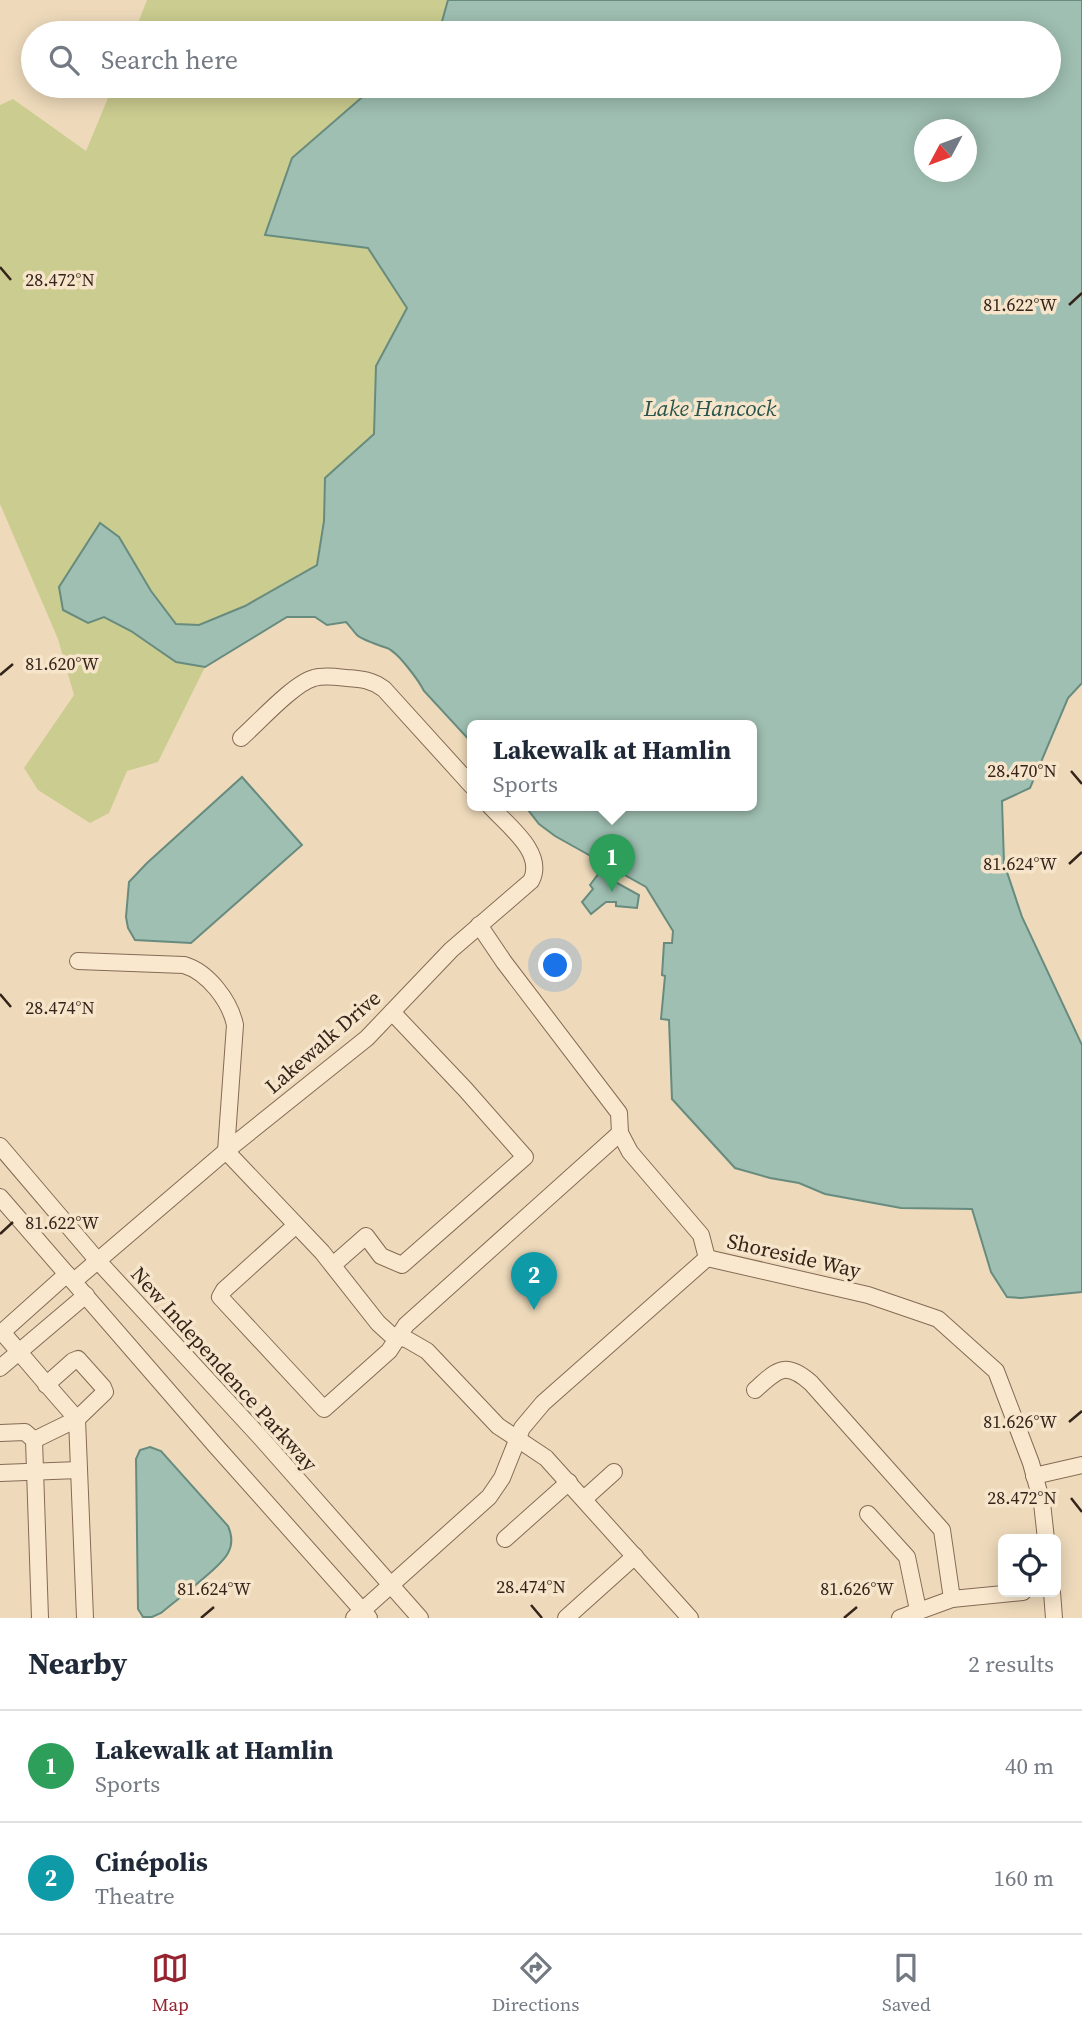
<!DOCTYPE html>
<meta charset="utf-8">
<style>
:root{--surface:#fff;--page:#f6f6f7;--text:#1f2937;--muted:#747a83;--line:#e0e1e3;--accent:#952430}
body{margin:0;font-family:"Source Serif 4",serif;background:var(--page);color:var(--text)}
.controls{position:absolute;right:21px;bottom:21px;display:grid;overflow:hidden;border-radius:10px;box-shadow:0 4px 18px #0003}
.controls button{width:63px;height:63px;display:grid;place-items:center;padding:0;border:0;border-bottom:2px solid var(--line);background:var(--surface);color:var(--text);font:35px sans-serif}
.compass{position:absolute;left:914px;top:119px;width:63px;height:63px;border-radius:50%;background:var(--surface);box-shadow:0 4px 18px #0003;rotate:229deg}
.you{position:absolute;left:556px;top:966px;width:24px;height:24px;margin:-18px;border:5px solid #fff;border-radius:50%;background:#1a73e8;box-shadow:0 0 0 10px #1a73e833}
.badge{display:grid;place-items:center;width:46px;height:46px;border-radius:50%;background:var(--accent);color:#fff;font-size:23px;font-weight:700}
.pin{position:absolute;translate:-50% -58px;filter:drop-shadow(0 2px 4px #0008)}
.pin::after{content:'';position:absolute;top:37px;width:24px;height:21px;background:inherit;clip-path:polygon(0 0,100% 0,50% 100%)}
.popup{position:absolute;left:467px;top:720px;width:290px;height:91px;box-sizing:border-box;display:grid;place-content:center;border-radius:10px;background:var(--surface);filter:drop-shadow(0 2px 5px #0005);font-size:23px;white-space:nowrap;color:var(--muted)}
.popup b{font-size:26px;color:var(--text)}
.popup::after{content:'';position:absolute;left:50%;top:100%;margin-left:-14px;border:14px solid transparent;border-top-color:var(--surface)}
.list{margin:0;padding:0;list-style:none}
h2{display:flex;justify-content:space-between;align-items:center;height:91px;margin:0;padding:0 28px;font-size:30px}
h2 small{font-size:23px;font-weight:400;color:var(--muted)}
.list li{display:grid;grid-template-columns:46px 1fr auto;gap:21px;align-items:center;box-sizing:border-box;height:112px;padding:0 28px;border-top:2px solid var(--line)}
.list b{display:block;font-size:26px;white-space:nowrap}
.list p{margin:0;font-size:23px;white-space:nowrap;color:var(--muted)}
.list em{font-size:23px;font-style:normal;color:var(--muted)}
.icon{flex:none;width:38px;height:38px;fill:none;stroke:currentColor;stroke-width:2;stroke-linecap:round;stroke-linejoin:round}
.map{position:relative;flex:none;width:1082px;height:1618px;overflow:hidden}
.search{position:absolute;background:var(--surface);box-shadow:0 4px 18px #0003;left:21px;right:21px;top:21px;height:77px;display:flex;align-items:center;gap:18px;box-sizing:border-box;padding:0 24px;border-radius:38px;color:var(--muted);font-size:26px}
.sheet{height:315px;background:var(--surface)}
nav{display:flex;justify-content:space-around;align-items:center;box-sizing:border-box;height:98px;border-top:2px solid var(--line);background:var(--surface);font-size:19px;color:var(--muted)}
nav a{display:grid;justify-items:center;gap:4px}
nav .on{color:var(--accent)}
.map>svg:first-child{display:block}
.green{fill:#cbcc8f}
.water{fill:#9fbfb2;stroke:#678c7f;stroke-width:2;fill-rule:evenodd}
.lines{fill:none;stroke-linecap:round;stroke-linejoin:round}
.minor-casing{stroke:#856a55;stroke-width:18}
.minor{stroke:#f9e8ce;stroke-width:16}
.ticks{fill:none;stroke:#34241a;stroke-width:2.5}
.labels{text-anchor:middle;stroke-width:7;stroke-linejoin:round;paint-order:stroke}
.street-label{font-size:21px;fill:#34241a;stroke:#f6e5ca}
.water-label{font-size:23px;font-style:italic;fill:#29544d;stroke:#f6e5ca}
.ticks-label{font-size:18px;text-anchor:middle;fill:#34241a;stroke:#f6e5ca;stroke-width:7;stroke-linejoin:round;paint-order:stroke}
</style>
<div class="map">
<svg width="1082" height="1618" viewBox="0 0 1082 1618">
<rect width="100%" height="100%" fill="#eedabb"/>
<g class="green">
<path d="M147,0H448L441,25L433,33H134Z"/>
<path d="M113,86H375L292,158L265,234L368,248L407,308L376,366L374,434L325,478L324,521L317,565L245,606L199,625L175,624L151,591L60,585L64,610L88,623L104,617L131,631L176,662L205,667L158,762L127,771L109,813L90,823L38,790L24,768L74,695L58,639L0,504V105L13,99L86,151Z"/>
</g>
<g class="water">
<path d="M448,0H1082V683L1068,698L1030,788L1002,801L1004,863L1022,917L1082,1045V1292L1021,1298L1007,1297L991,1272L972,1209L901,1208L825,1194L799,1183L770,1178L735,1168L672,1099L669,1020L661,1019L665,976L662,975L664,943H672L673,931L646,887L555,836L539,824L525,806H752V726H472V743L424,691C419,681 398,652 387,648C381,646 361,639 357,635C353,631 350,626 346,622L327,625L315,617H287L205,667L176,662L131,631L104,617L88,623L63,610L59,587L100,523L119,537L151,591L176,624L199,625L245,606L317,565L324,521L325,478L374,434L376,366L407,308L368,248L265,235L292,158L375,86H1049V33H433L441,25ZM925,130H967V172H925Z"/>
<path d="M242,777L302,845L191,943L135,940L128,928L126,917L129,882L147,863Z"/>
<path d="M599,873L639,895L637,908L616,906V902H606L591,914L582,902L593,889L590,885Z"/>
<path d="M150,1447L161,1451L228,1526C232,1535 233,1544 228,1553C220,1568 176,1600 161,1613L152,1617H143L138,1609L136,1459L140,1450Z"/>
</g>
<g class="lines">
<defs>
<g id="minor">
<path d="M241,738C258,723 294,683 314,678C324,675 337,677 347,678C362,679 372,680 384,689L472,786"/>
<path d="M479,925L504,962L619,1113L620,1133L630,1152L701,1235L707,1258"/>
<path d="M78,961L184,965C208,972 230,1001 235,1025L226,1151L322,1252L378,1323L390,1334L408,1340L427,1351L498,1426L546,1458L690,1618"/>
<path d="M0,1146L98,1261L261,1438L420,1618"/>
<path d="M0,1197L215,1445L369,1618"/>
<path d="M296,1225L224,1290L220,1297L324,1409L389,1351L406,1325L620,1133"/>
<path d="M707,1258L868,1295L938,1319L996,1371L1031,1463L1042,1503L1046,1539"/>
<path d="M333,1265L366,1236L381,1256L402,1265L525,1157L465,1089L392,1012"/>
<path d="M74,1281L226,1151L367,1038L451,950L531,881C546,853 507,825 490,806"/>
<path d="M2,1332C27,1361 51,1390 77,1419L105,1392L103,1387L78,1359L73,1361L46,1385"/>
<path d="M0,1334L67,1274"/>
<path d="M0,1368L86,1295"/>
<path d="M755,1390C777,1370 785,1360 811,1383L942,1530L952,1599"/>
<path d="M0,1433L25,1432L34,1440L40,1618"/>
<path d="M34,1440L77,1419L85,1618"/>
<path d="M0,1473L79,1470"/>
<path d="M1034,1476L1082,1465"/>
<path d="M584,1499L614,1472"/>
<path d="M868,1514L907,1557L918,1610"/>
<path d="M505,1539L569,1482"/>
<path d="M1052,1592L1054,1618"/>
<path d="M354,1618L489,1497L502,1478L522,1428L543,1403L707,1258"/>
<path d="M566,1618L635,1556"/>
<path d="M900,1618L952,1599L1023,1592"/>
</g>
</defs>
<use href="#minor" class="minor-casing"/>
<use href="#minor" class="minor"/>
</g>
<path class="ticks" d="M0,267L11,280M1069,305L1082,293M0,675L13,664M1071,771L1082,784M1069,864L1082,852M0,994L11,1007M0,1234L13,1222M1069,1422L1082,1411M1071,1498L1082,1512M531,1605L542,1618M201,1618L214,1607M844,1618L857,1607"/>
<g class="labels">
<g class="street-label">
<text transform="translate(323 1042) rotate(-41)" y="7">Lakewalk Drive</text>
<text transform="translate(794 1256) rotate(13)" y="7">Shoreside Way</text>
<text transform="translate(224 1369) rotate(48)" y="7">New Independence Parkway</text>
</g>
<g class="water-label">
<text x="710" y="416">Lake Hancock</text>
</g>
</g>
<g class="ticks-label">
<text x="60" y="286">28.472°N</text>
<text x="1020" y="311">81.622°W</text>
<text x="62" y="670">81.620°W</text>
<text x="1022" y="777">28.470°N</text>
<text x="1020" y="870">81.624°W</text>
<text x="60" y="1014">28.474°N</text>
<text x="62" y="1229">81.622°W</text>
<text x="1020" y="1428">81.626°W</text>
<text x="1022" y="1504">28.472°N</text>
<text x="531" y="1593">28.474°N</text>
<text x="214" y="1595">81.624°W</text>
<text x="857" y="1595">81.626°W</text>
</g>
</svg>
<div class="controls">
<button><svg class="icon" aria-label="locate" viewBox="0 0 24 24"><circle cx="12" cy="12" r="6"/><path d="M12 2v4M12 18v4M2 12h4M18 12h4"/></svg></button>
</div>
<svg class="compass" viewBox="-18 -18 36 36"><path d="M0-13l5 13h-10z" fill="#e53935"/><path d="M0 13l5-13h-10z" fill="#747a83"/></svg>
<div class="you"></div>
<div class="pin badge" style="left:612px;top:892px;background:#2e9e5b">1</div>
<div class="popup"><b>Lakewalk at Hamlin</b>Sports</div>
<div class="pin badge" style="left:534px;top:1310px;background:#0f9aa8">2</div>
<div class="search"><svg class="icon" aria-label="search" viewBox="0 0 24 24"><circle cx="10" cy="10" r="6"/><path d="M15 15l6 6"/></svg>Search here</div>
</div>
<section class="sheet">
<h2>Nearby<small>2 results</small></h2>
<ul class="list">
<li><span class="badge" style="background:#2e9e5b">1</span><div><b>Lakewalk at Hamlin</b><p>Sports</p></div><em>40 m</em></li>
<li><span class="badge" style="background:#0f9aa8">2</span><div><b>Cinépolis</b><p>Theatre</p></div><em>160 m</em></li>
</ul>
</section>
<nav>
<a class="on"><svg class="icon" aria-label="map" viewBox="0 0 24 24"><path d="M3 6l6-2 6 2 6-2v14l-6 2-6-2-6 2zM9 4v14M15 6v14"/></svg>Map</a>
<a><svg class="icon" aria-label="directions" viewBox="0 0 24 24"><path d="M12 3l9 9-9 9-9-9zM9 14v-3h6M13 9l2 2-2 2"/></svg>Directions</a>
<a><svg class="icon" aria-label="saved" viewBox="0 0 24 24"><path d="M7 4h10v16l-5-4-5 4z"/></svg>Saved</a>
</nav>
